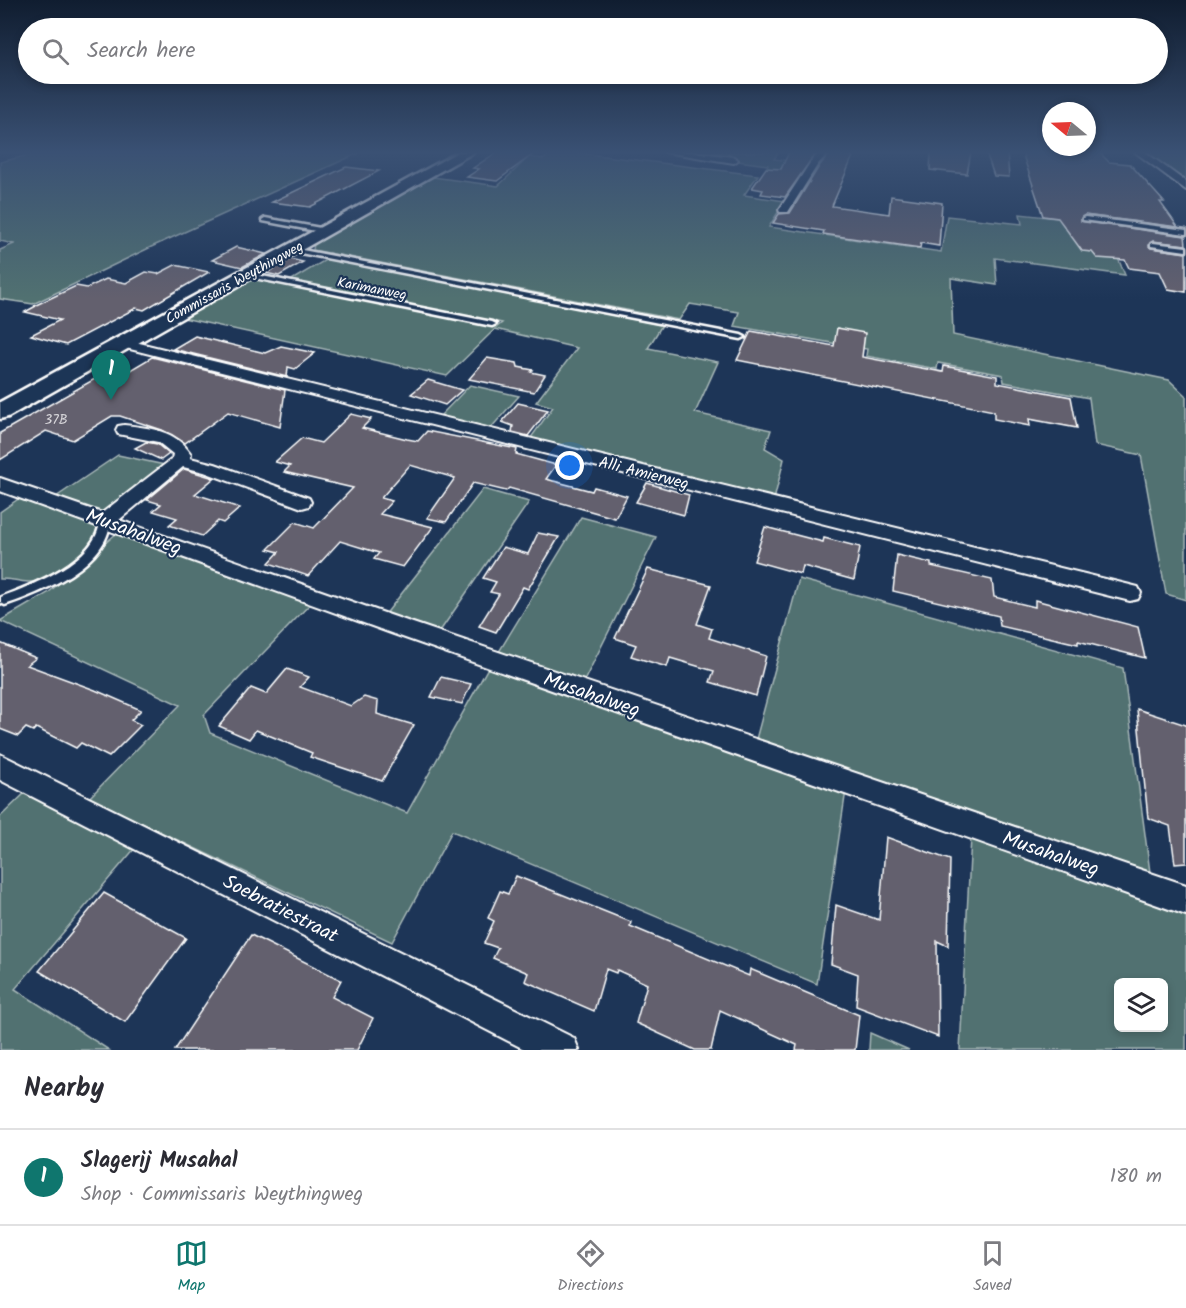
<!DOCTYPE html>
<meta charset="utf-8">
<style>
:root{--surface:#fff;--page:#f2f2f3;--text:#2b2b33;--muted:#7c7c81;--line:#e1e1e2;--accent:#0f766e}
body{margin:0;font-family:Kalam,sans-serif;background:var(--page);color:var(--text)}
.controls{position:absolute;right:18px;bottom:18px;display:grid;overflow:hidden;border-radius:9px;box-shadow:0 3px 9px #0003}
.controls button{width:54px;height:54px;display:grid;place-items:center;padding:0;border:0;border-bottom:2px solid var(--line);background:var(--surface);color:var(--text);font:30px sans-serif}
.compass{position:absolute;left:1042px;top:102px;width:54px;height:54px;border-radius:50%;background:var(--surface);box-shadow:0 3px 9px #0003;rotate:289deg}
.you{position:absolute;left:570px;top:466px;width:21px;height:21px;margin:-15px;border:4px solid #fff;border-radius:50%;background:#1a73e8;box-shadow:0 0 0 9px #1a73e833}
.badge{display:grid;place-items:center;width:39px;height:39px;border-radius:50%;background:var(--accent);color:#fff;font-size:20px;font-weight:700}
.pin{position:absolute;translate:-50% -50px;filter:drop-shadow(0 2px 3px #0008)}
.pin::after{content:'';position:absolute;top:32px;width:21px;height:18px;background:inherit;clip-path:polygon(0 0,100% 0,50% 100%)}
.list{margin:0;padding:0;list-style:none}
h2{display:flex;justify-content:space-between;align-items:center;height:78px;margin:0;padding:0 24px;font-size:26px}
h2 small{font-size:20px;font-weight:400;color:var(--muted)}
.list li{display:grid;grid-template-columns:39px 1fr auto;gap:18px;align-items:center;box-sizing:border-box;height:96px;padding:0 24px;border-top:2px solid var(--line)}
.list b{display:block;font-size:22px;white-space:nowrap}
.list p{margin:0;font-size:20px;white-space:nowrap;color:var(--muted)}
.list em{font-size:20px;font-style:normal;color:var(--muted)}
.icon{flex:none;width:33px;height:33px;fill:none;stroke:currentColor;stroke-width:2;stroke-linecap:round;stroke-linejoin:round}
.map{position:relative;flex:none;width:1186px;height:1050px;overflow:hidden}
.search{position:absolute;background:var(--surface);box-shadow:0 3px 9px #0003;left:18px;right:18px;top:18px;height:66px;display:flex;align-items:center;gap:15px;box-sizing:border-box;padding:0 21px;border-radius:33px;color:var(--muted);font-size:22px}
.sheet{height:174px;background:var(--surface)}
nav{display:flex;justify-content:space-around;align-items:center;box-sizing:border-box;height:84px;border-top:2px solid var(--line);background:var(--surface);font-size:16px;color:var(--muted)}
nav a{display:grid;justify-items:center;gap:3px}
nav .on{color:var(--accent)}
.map>svg:first-child{display:block}
.green{fill:#517171;stroke:#a8b8b8;stroke-width:1.5;fill-rule:evenodd}
.building{fill:#63606e;stroke:#fff;stroke-width:1.5}
.lines{fill:none;stroke-linecap:round;stroke-linejoin:round}
.service-casing{stroke:#fff;stroke-width:5}
.minor-casing{stroke:#fff;stroke-width:4}
.secondary-casing{stroke:#fff;stroke-width:5}
.service{fill:#1d3557;fill-rule:evenodd}
.minor{fill:#1d3557;fill-rule:evenodd}
.secondary{fill:#1d3557;fill-rule:evenodd}
.labels{text-anchor:middle;stroke-width:4.5;stroke-linejoin:round;paint-order:stroke}
.far-street-label{font-size:14px;fill:#fff;stroke:#1d3557}
.number-label{font-size:14px;fill:#d8d7db}
.street-label{font-size:16px;fill:#fff;stroke:#1d3557}
.near-street-label{font-size:20px;fill:#fff;stroke:#1d3557}
</style>
<div class="map">
<svg width="1186" height="1050" viewBox="0 0 1186 1050">
<rect width="100%" height="100%" fill="#1d3557"/>
<filter id="ink" filterUnits="userSpaceOnUse"><feTurbulence type="fractalNoise" baseFrequency=".0167" numOctaves="2"/><feDisplacementMap in="SourceGraphic" scale="12" xChannelSelector="R" yChannelSelector="G"/><feConvolveMatrix kernelMatrix="1 2 1 2 8 2 1 2 1" color-interpolation-filters="sRGB"/></filter>
<g filter="url(#ink)">
<g class="green">
<path d="M41,152H361L149,248L33,304L0,299V250L14,244L0,241V162Z"/>
<path d="M553,152H572L758,175L744,195L785,201L769,227L941,252L947,216L1022,224L1020,214L1147,228L1156,243L1110,239L1125,275L995,258L997,285L951,278L953,335L1169,380L1186,396V600L1166,594L1141,455L1095,445L1089,398L1004,382L1003,375L938,363L937,369L866,356L867,349L734,326L739,312L690,304L679,320L313,250L314,244L433,177L498,186L529,157L544,159Z"/>
<path d="M680,152H779L774,159L808,163L799,177L764,172L768,165L737,161L738,159Z"/>
<path d="M1143,152H1186V183Z"/>
<path d="M327,259L662,325L648,348L718,362L695,413L771,430L765,448L784,459L774,500L530,439L553,407L536,402L577,348L495,329L447,376L183,318L253,278L497,327L502,323L290,281Z"/>
<path d="M470,385L519,396L490,429L440,416Z"/>
<path d="M118,455L169,466L107,512L100,513L56,497Z"/>
<path d="M483,489L529,502L438,634L385,615Z"/>
<path d="M21,497L99,526C96,546 52,581 33,582C25,583 11,578 0,579V512Z"/>
<path d="M581,517L656,537L582,685L497,655Z"/>
<path d="M118,532L311,603L204,715L210,733L407,813L489,666L846,790L817,984L452,831L392,942L89,798L180,705L0,621L48,593Z"/>
<path d="M799,579L1123,668L1151,880L755,743Z"/>
<path d="M27,791L136,847L15,989L109,1050H0V817Z"/>
<path d="M971,837L1186,913V1050H960ZM1118,982H1164V1028H1118Z"/>
<path d="M870,1033L909,1050H869Z"/>
</g>
<g class="building">
<path d="M497,152H536L497,181L467,177L479,169L473,168Z"/>
<path d="M789,152L816,153L785,197L761,194L763,190L752,188L766,168L781,169Z"/>
<path d="M931,152H971L967,174L930,170Z"/>
<path d="M986,152H1007L1009,177L994,176Z"/>
<path d="M1022,152H1099L1109,162L1130,164L1164,202H1160L1178,227L1085,215L1081,218V221L1185,236L1186,245L1153,241L1149,246L1151,248L1186,253V292L1168,289L1160,272L1129,268L1125,260L1097,258L1092,252L1082,251L1058,218L1043,216Z"/>
<path d="M830,154L853,156L832,206L889,214L891,196L942,203L939,246L921,243L920,248L823,234L824,231L773,223L779,214L790,213L820,165Z"/>
<path d="M346,167L379,171L310,207L272,202Z"/>
<path d="M236,247L266,254L242,267L212,260Z"/>
<path d="M290,259L303,262L279,276L266,273Z"/>
<path d="M175,265L209,272L144,310L136,308L66,345L31,335L60,320L25,312L36,306H34L76,286L87,288L106,279L126,283L146,272L158,274Z"/>
<path d="M837,328L865,333L862,357L943,372L944,366L997,376V383L1071,397L1077,428L1029,419L1030,426L994,419V411L737,360L751,331L834,346Z"/>
<path d="M195,336L265,353L281,346L315,353L295,369L288,367L287,377L173,349Z"/>
<path d="M152,357L285,390L280,427L228,412L185,443L162,430L120,416H112L73,440L46,431L0,460V433L114,368L127,372Z"/>
<path d="M487,358L517,363L518,367L533,370L531,372L545,375L534,392L469,379Z"/>
<path d="M428,380L462,390L445,405L411,394Z"/>
<path d="M518,403L548,410L528,436L512,432L513,426L502,422Z"/>
<path d="M351,414L371,419L362,428L407,439L418,441L427,431L517,449L516,454L556,465L546,479L592,491L594,487L627,496L615,518L509,488L506,491L473,483L446,522L427,518L455,478L410,465L381,498L392,501L380,514L433,527L403,567L374,559L379,553L340,541L308,576L269,563L279,552L268,549L295,522L314,528L353,488L284,472L290,466L275,462L302,438L321,443Z"/>
<path d="M146,442L157,444L169,454L161,460L135,448Z"/>
<path d="M184,469L214,478L195,494L240,508L223,523L218,521L202,536L169,525L177,518L153,511L161,504L147,500Z"/>
<path d="M647,483L689,495L684,515L636,502Z"/>
<path d="M765,527L823,542L824,538L860,547L854,580L803,566L801,574L754,561Z"/>
<path d="M538,533L559,537L528,589L523,587L496,632L479,626L499,594L490,592L496,582L483,578L503,547L528,554Z"/>
<path d="M897,555L931,563V566L992,580L994,597L1035,607V600L1138,627L1145,658L1078,641V644L1000,626L999,616L893,591Z"/>
<path d="M648,569L711,585L697,624L712,629L709,638L766,656L756,696L710,682L714,671L670,658L667,667L631,656L636,645L615,638Z"/>
<path d="M0,643L36,658L27,665L95,690L141,710L131,720L141,725L109,757L81,743L76,748L36,728L33,731L26,728L18,736L0,729Z"/>
<path d="M287,669L309,677L300,687L351,706L364,697L378,701L377,714L414,725L382,781L310,757L312,753L256,730L249,739L219,726L251,688L266,694Z"/>
<path d="M441,677L471,684L462,704L431,697Z"/>
<path d="M1137,709L1186,725V863L1175,864L1170,826L1148,818Z"/>
<path d="M886,837L950,860L948,946L937,941L938,1037L856,1006L858,974L831,964L836,905L879,920Z"/>
<path d="M516,876L631,922L630,926L749,976L750,969L859,1015L855,1050H796L797,1045L720,1010L711,1050H695L636,1023L647,984L617,970L616,973L606,969L594,1011L525,981L528,973L493,958L498,948L484,943L494,921L488,918L500,891L508,894Z"/>
<path d="M104,893L186,938L125,1022L39,971Z"/>
<path d="M251,935L341,980L332,997L373,1018L357,1050H175Z"/>
</g>
<g class="lines">
<defs>
<g id="service">
<path d="M1085,217L1186,230V234L1083,220V218Z"/>
<path d="M265,218L326,229L329,231L326,233L263,221L262,220Z"/>
<path d="M1153,243L1186,247V251L1151,246V244Z"/>
<path d="M292,248L741,335L745,337L741,339L290,251L289,250Z"/>
<path d="M247,273L492,322L496,324L492,326L245,276V274Z"/>
<path d="M105,517L110,521C108,565 41,593 5,605L1,603V597C33,585 97,561 100,521Z"/>
</g>
<g id="minor">
<path d="M665,152H692L734,157L738,160L734,163Z"/>
<path d="M820,152H829L818,164L788,212H780L779,210L812,160Z"/>
<path d="M1135,152H1145L1186,182V190Z"/>
<path d="M123,339L1130,585L1138,587L1141,593L1138,599L1130,601L118,346L116,343L118,340Z"/>
<path d="M124,425C151,428 175,430 191,454L190,458L215,464L309,498L311,502L309,506L302,508L204,472L183,467L119,520L407,621L1186,885V915L391,633L0,491V478L102,513L172,459L173,454L158,442L118,434L116,430L118,426Z"/>
<path d="M0,754L574,1038L579,1050H526L0,780Z"/>
</g>
<path id="secondary" d="M458,152H474L8,417L0,419V402Z"/>
</defs>
<use href="#service" class="service-casing"/>
<use href="#minor" class="minor-casing"/>
<use href="#secondary" class="secondary-casing"/>
<use href="#service" class="service"/>
<use href="#minor" class="minor"/>
<use href="#secondary" class="secondary"/>
</g>
</g>
<linearGradient id="sky" x2="0" y2="1"><stop stop-color="#101d30"/><stop offset="0.51" stop-color="#3a5174"/><stop offset="1" stop-color="#3a5174" stop-opacity="0"/></linearGradient>
<rect width="1186" height="299" fill="url(#sky)"/>
<g class="labels">
<g class="far-street-label">
<text transform="translate(234 282) rotate(-29)" y="5">Commissaris Weythingweg</text>
<text transform="translate(372 288) rotate(11)" y="5">Karimanweg</text>
</g>
<g class="number-label">
<text x="56" y="424">37B</text>
</g>
<g class="street-label">
<text transform="translate(644 472) rotate(14)" y="6">Alli Amierweg</text>
</g>
<g class="near-street-label">
<text transform="translate(134 531) rotate(20)" y="7">Musahalweg</text>
<text transform="translate(592 694) rotate(19)" y="7">Musahalweg</text>
<text transform="translate(1051 853) rotate(19)" y="7">Musahalweg</text>
<text transform="translate(281 908) rotate(27)" y="7">Soebratiestraat</text>
</g>
</g>
</svg>
<div class="controls">
<button><svg class="icon" aria-label="layers" viewBox="0 0 24 24"><path d="M12 4l9 5-9 5-9-5zM3 14l9 5 9-5"/></svg></button>
</div>
<svg class="compass" viewBox="-18 -18 36 36"><path d="M0-13l5 13h-10z" fill="#e53935"/><path d="M0 13l5-13h-10z" fill="#7c7c81"/></svg>
<div class="you"></div>
<div class="pin badge" style="left:111px;top:400px">1</div>
<div class="search"><svg class="icon" aria-label="search" viewBox="0 0 24 24"><circle cx="10" cy="10" r="6"/><path d="M15 15l6 6"/></svg>Search here</div>
</div>
<section class="sheet">
<h2>Nearby<small></small></h2>
<ul class="list">
<li><span class="badge">1</span><div><b>Slagerij Musahal</b><p>Shop · Commissaris Weythingweg</p></div><em>180 m</em></li>
</ul>
</section>
<nav>
<a class="on"><svg class="icon" aria-label="map" viewBox="0 0 24 24"><path d="M3 6l6-2 6 2 6-2v14l-6 2-6-2-6 2zM9 4v14M15 6v14"/></svg>Map</a>
<a><svg class="icon" aria-label="directions" viewBox="0 0 24 24"><path d="M12 3l9 9-9 9-9-9zM9 14v-3h6M13 9l2 2-2 2"/></svg>Directions</a>
<a><svg class="icon" aria-label="saved" viewBox="0 0 24 24"><path d="M7 4h10v16l-5-4-5 4z"/></svg>Saved</a>
</nav>
